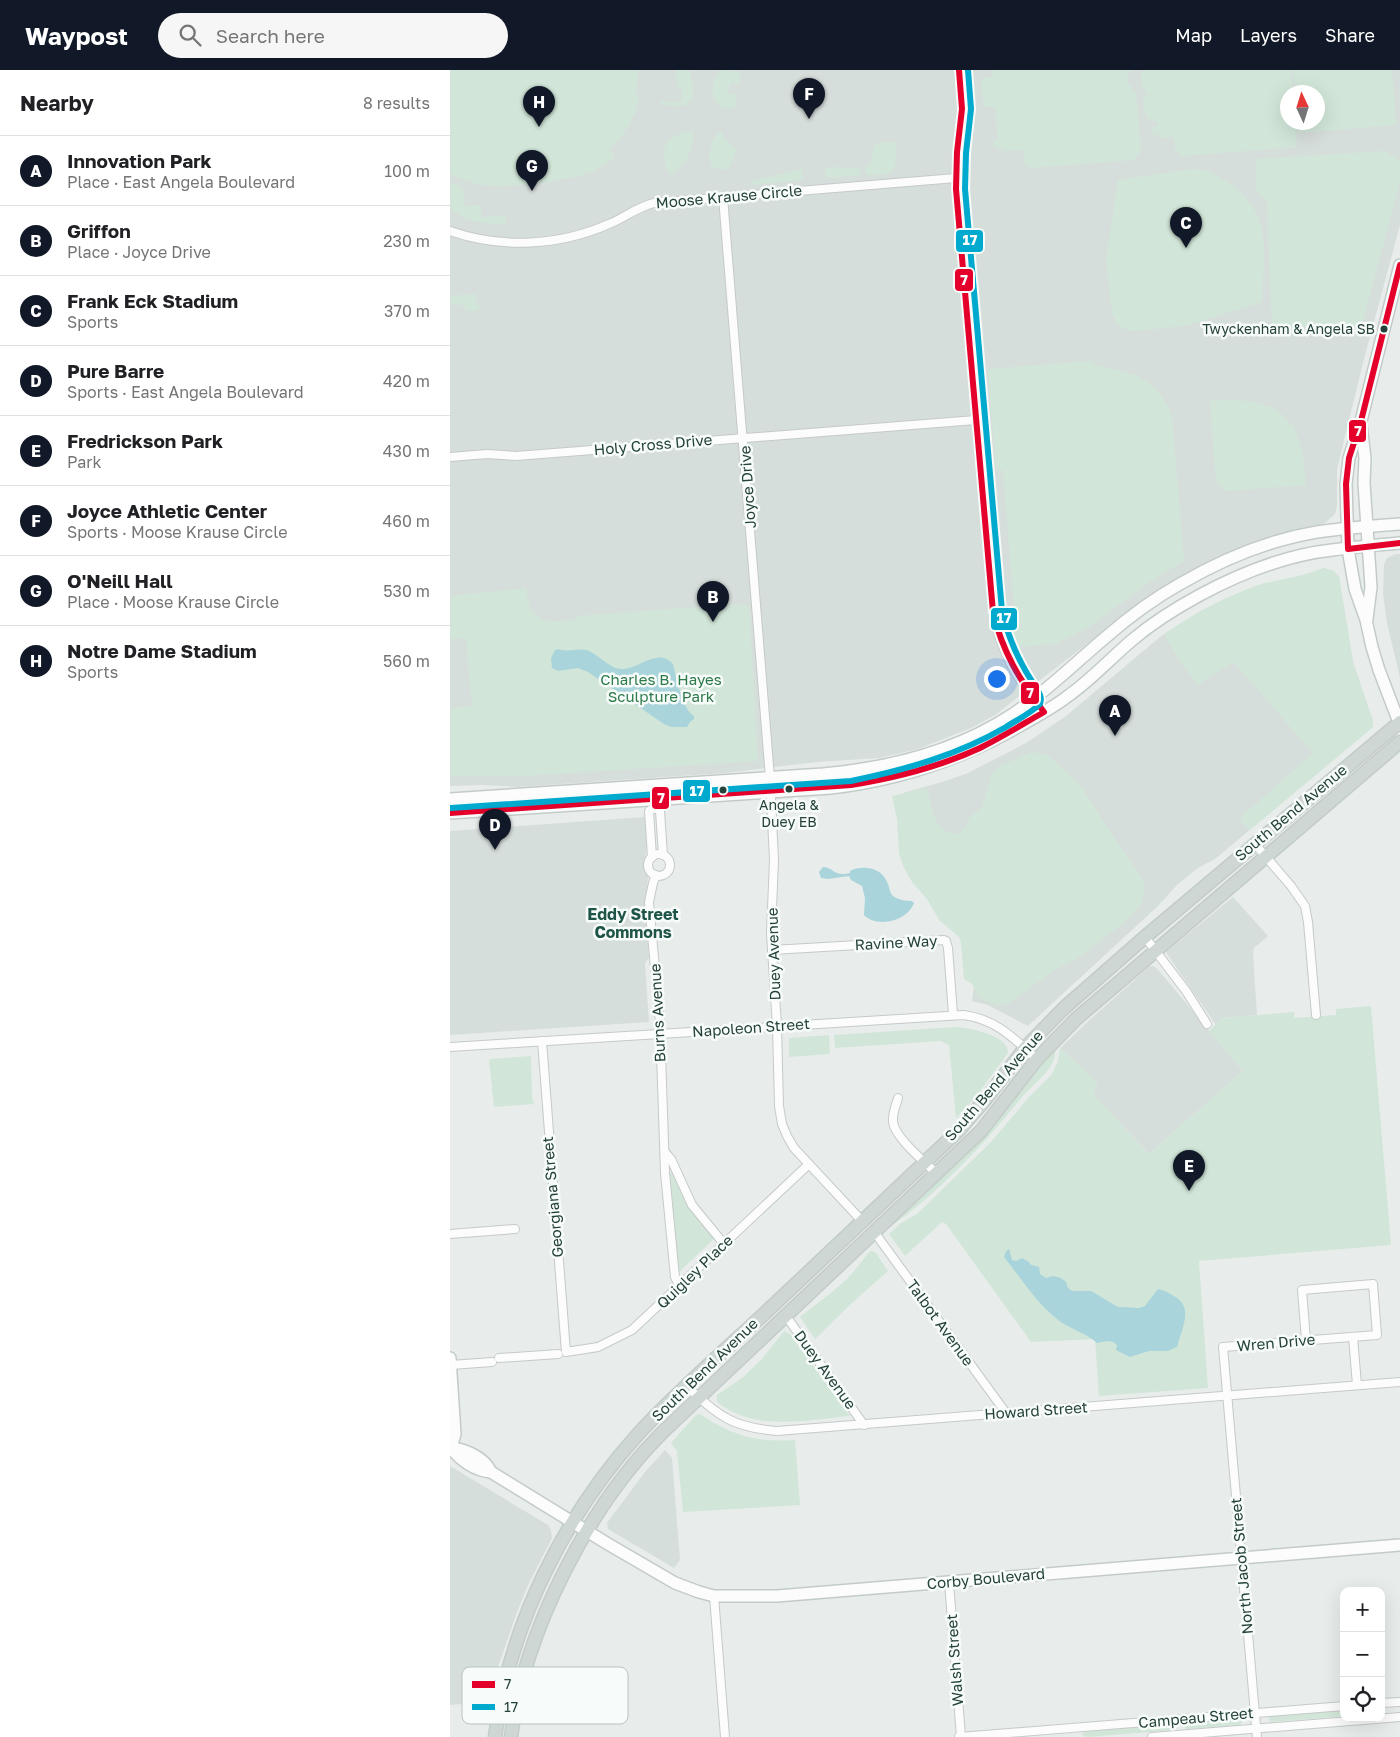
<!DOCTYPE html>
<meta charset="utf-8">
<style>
:root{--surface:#fff;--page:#f6f6f6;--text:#202124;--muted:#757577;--line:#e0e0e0;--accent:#111827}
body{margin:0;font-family:"Golos Text",sans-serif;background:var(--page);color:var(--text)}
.controls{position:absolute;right:15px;bottom:15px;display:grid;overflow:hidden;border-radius:10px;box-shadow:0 5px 20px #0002}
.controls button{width:45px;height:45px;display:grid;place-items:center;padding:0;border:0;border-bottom:1px solid var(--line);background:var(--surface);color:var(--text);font:25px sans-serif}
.compass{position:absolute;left:830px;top:15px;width:45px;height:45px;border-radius:50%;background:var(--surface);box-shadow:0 5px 20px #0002;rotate:356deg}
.you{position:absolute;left:546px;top:608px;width:18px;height:18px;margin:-12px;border:4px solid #fff;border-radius:50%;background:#1a73e8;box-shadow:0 0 0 8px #1a73e833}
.badge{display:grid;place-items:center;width:32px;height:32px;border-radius:50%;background:var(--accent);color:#fff;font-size:16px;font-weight:700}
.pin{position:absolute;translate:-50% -41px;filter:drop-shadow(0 1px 2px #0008)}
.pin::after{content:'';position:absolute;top:26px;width:18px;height:15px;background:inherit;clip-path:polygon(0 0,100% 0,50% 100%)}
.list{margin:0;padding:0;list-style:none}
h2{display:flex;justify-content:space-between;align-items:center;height:65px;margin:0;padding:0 20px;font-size:21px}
h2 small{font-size:16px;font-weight:400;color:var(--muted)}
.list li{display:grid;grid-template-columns:32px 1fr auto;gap:15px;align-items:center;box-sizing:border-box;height:70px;padding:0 20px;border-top:1px solid var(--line)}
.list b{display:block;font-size:19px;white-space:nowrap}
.list p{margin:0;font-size:16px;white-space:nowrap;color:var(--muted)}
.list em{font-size:16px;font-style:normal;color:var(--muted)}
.icon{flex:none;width:28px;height:28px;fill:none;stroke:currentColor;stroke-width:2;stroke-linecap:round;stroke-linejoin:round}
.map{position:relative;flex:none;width:950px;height:1667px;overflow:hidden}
header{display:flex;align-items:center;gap:30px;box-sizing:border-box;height:70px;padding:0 25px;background:var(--accent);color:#fff}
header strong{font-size:24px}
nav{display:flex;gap:28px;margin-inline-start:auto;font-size:18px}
.search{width:350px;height:45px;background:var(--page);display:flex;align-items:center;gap:12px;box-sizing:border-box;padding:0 18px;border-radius:28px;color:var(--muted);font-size:19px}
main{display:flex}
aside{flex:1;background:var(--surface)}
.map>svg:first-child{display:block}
.built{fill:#d6dedb;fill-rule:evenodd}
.green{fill:#d1e6d8}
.water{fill:#a9d4db}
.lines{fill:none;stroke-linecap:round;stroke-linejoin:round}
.street-casing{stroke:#c5cac8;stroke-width:10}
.secondary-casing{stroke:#c3cbc8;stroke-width:14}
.primary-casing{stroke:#c3ccc9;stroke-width:15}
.street{stroke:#fcfcfc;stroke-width:8}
.secondary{stroke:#fcfcfc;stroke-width:11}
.primary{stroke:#cfd7d5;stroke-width:12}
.bus-1-casing{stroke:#f7fbf9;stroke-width:10}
.bus-2-casing{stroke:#f7fbf9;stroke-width:10}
.bus-1{stroke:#e4002b;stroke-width:6}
.bus-2{stroke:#00a9ce;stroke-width:6}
.bus-dot{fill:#24423a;stroke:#f7fbf9;stroke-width:2}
.labels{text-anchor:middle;stroke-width:5;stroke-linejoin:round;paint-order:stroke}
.bus-label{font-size:14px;fill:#24423a;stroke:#f7fbf9;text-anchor:end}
.street-label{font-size:15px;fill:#24423a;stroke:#f7fbf9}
.park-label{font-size:15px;fill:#2d7a4b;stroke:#f7fbf9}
.neighbourhood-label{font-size:16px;font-weight:bold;fill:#1f5548;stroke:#f7fbf9}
.key{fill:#f7fbf9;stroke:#b8c4c0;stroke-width:1}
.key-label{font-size:14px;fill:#24423a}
.line-badge{stroke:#f7fbf9;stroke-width:2}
.badge-label{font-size:14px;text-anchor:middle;font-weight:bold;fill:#fff}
</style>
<header>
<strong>Waypost</strong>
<div class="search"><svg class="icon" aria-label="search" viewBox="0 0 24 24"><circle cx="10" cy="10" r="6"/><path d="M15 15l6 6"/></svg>Search here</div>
<nav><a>Map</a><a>Layers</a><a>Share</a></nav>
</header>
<main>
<aside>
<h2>Nearby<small>8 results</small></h2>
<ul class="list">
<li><span class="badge">A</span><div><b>Innovation Park</b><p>Place · East Angela Boulevard</p></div><em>100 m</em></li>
<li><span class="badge">B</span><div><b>Griffon</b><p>Place · Joyce Drive</p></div><em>230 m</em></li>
<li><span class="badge">C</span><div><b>Frank Eck Stadium</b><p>Sports</p></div><em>370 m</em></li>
<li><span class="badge">D</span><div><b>Pure Barre</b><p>Sports · East Angela Boulevard</p></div><em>420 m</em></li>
<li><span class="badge">E</span><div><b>Fredrickson Park</b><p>Park</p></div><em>430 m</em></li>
<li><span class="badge">F</span><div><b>Joyce Athletic Center</b><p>Sports · Moose Krause Circle</p></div><em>460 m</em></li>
<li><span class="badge">G</span><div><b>O'Neill Hall</b><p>Place · Moose Krause Circle</p></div><em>530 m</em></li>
<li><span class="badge">H</span><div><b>Notre Dame Stadium</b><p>Sports</p></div><em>560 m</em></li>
</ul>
</aside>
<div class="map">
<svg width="950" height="1667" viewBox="0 0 950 1667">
<rect width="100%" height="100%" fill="#e8edeb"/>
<g class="built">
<path d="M0,0H950V155L913,293L887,399V436L885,444L875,453L763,490L724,510L690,533L545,645L521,658L468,679L430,688L367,692L275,703L67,717L31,715L0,716ZM838,22H868V52H838Z"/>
<path d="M946,484H950V608L937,553L933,524L934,495L937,488Z"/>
<path d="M874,498L884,501L889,507L903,592L923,651L922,654L923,657L765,789L748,798L727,815L708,836L578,956L538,935L522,931L525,907L524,879L454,750L453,723L492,712L518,703L576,673L616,646L710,567L752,540L801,518L848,507Z"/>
<path d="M195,747L197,767L195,792L198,807L195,840L199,888L195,893L199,952L0,965V761Z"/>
<path d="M783,827L818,866L804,878L803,883L807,945L772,948L766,955L717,884V881Z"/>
<path d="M700,896H704L710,902L793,1001L699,1084L643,1025L647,1013L610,978L643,947Z"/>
<path d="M215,1380L222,1388L230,1490L224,1498L158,1459L157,1453L195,1402Z"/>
<path d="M0,1396L98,1455L101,1460L102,1468L79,1513L67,1542L36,1632L0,1635Z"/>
</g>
<g class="green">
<path d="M0,0H188L186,28L189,29C184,49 175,65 159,79L165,88C158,92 152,97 145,100C123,111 58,118 33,115C21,113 11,108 0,104Z"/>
<path d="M226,0H239C249,30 241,43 210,33V31H217L218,33L232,31L231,17H227Z"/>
<path d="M271,0L290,2L289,14L280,13L278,24L287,25L285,37C270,44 260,28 263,14C264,9 268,4 271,0Z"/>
<path d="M542,0H683L677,6V13L686,23L691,81L683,90L582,98L574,93L573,80L552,81V78H544L543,71L548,70L545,37H534L531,15L532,14V8L543,7Z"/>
<path d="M693,0H841L843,22H838V52L845,53L847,77L732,86L725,80L724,67L711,68L710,65H703L702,57H707V51L699,50L694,41L693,27L702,25L695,24V17H692L691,2H693Z"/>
<path d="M843,0H942L946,55L848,63L847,53L868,52V22H845Z"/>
<path d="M271,61L276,71L287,79L280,96L277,99H266L262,96L259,87L263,69Z"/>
<path d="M234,62H244C243,79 236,97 220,105C209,84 211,71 234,62Z"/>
<path d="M444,72L446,74C448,102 443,106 415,105L416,95L419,96L423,87L421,85L426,73Z"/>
<path d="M935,81L950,91V111L912,255L822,258L817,130L806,120V89Z"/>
<path d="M388,97L410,99L411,105L381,108L375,106V98Z"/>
<path d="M352,99L353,108L348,111L305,115L302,113L303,111Z"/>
<path d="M749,99C763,102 772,108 783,116C824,147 813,187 812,232L735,256L682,261L672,258L666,252L662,243L656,189L668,110L735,100Z"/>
<path d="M0,112L13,118L15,136L30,135L32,147L55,145L56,154C37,153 15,154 0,137Z"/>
<path d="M26,224V232L31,240L18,241L12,235L0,234V226Z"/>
<path d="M641,291C649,298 655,297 666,300C695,306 712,318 722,347L734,491L701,511L639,557L605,574L565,577L558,546L563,543L564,537L553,400H546L538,299Z"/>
<path d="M786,330C844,334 852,363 856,415L776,421L766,411L760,331Z"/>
<path d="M874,498L884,501L889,507L903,592L923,651L922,654L923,657L800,760L789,749L863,683L784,592L758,607L749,615L732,595L715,566V563C742,546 770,529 800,518C824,509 850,508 874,498Z"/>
<path d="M76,518C80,555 95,552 125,550L128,546L286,534L299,536L308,691L73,706H0V638L22,636L16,568L0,569V526Z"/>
<path d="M582,682L597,685L631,716L657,757L689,804L695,816L692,832L677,850L628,888L606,899L561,932L548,936L530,928L522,914L514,909L511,873L509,867L489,850L477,829L462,812L454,798L449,784L447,749L442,726L477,718C482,737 483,764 509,764L516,756L520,747L532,737L542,704L550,696Z"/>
<path d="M921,936L941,1175L749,1191L758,1318L649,1326L645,1269L581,1272L496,1154L492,1152L455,1186L439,1164L451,1153L467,1144L540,1073L579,1027L602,1004L608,991L610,978L647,1013L643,1025L699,1084L793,1001L759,961L772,948L844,942V948L886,945V939Z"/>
<path d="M506,957C520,958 559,965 558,983L524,1029L506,1048L499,975L491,971L385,978L384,965Z"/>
<path d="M379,965L380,984L339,987V968Z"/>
<path d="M605,978C608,998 584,1013 572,1027C533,1075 488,1124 437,1159Z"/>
<path d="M81,986L82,1028L84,1034L44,1037L39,989Z"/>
<path d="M221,1102C227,1107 236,1131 242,1140C249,1150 257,1159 265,1168L228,1203L220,1103Z"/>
<path d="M420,1181L425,1182L438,1201L403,1232L365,1269L350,1247C366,1234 382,1223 397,1209C406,1200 412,1190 420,1181Z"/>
<path d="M334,1261L340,1264L400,1346C357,1350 304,1362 267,1332V1325L292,1308L312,1289Z"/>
<path d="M250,1344C281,1365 307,1373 345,1370L350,1435L233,1442L227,1381L221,1373L246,1345Z"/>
<path d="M894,1639V1646L821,1652L818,1649L821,1645Z"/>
<path d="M791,1648L792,1652L790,1655L736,1659L733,1656L735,1652Z"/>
<path d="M722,1653L725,1656L723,1660L638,1667L632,1665L635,1660Z"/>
</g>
<g class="water">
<path d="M109,579C118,583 129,577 139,581C150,586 161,600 173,599C190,598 208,577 223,594C226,607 233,641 244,646V649L240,652L237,657H221L214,654L138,602L128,598L108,601L102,598L101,588L105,580Z"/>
<path d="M373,797C385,798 383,807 400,803V801C412,795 431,797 437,812C440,817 439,822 443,826C448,830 456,831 462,831L464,833C457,852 426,858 414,845L415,828L412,816L401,810L399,806L378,809L371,808L369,802Z"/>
<path d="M559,1179L562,1190L566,1191L572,1188L579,1192L581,1195L589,1197L590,1204L596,1208L603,1206L611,1208L616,1212L618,1218L622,1221H641L668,1237H672L689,1238L695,1236L708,1219C713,1220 718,1222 722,1225C745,1236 732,1257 727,1277L718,1281H699L680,1287L666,1280L667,1275L663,1272L657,1271L647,1273C635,1262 619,1259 607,1249C586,1233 571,1208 554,1187L556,1181Z"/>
</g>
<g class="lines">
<defs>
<g id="street">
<path d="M509,0L512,39L507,82L506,119L543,542C551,583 568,610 594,642"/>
<path d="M273,127L320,708L324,790L321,864L327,956L329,1036L332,1054L337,1066L344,1078L412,1151"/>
<path d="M0,161C52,179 109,176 159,154C174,148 187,137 204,133L506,108"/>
<path d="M0,387L37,384L66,386L526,350"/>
<path d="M204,738L210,741L213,785"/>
<path d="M805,774L841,816L855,836L858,852L866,945"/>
<circle cx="209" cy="795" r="11"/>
<path d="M202,787L199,741L204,738"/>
<path d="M206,805L203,813L199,832L210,953L215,1103L225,1207L230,1217"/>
<path d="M695,867L736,921L757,954"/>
<path d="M322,880L494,870L496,871L498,878L503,944"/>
<path d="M92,971L116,1282L148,1277L182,1260L358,1095"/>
<path d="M0,977L513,945C546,949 563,968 587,989"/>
<path d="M448,1028C446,1035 442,1044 443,1052C445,1068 475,1092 487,1104"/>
<path d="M215,1082L221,1089L242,1135L274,1174"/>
<path d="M425,1163L556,1343"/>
<path d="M0,1164L65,1159"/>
<path d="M336,1246L414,1355"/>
<path d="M903,1267L907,1315"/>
<path d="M49,1288L108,1284"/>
<path d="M1,1295L42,1292"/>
<path d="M236,1316C270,1346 280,1357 327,1361L950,1312"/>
<path d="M499,1512L511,1667"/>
<path d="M264,1526L275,1667"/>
<path d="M931,1633L950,1632"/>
<path d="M509,1667L894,1636"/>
<path d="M702,1667L950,1647"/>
<path d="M807,1667L773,1277L927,1265L923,1214L852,1220L856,1270"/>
</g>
<g id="secondary">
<path d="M950,195L911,351L899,388L896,414L898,479L905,519L916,550L922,577L929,600L950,655"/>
<path d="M911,355L915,388L914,413L921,517L917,549"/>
<path d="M0,729L373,704C439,698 507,681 563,644C596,622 625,593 656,567C679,547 703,529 730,514C771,490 819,470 867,462C894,458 922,456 950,454"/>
<path d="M0,743L381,718C450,710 513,689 573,654C589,645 604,637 618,626C641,610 660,589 681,571C702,553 726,538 750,525C791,503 836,485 882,480C905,477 927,475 950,473"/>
<path d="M0,1288L5,1364L1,1378"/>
<path d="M0,1378C15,1379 34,1387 41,1402C25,1401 10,1390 1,1378"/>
<path d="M41,1402L158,1474L225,1513L249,1522L264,1526H327L950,1475"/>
</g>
<g id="primary">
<path d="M45,1667C59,1555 114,1446 189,1363C228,1321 272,1283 314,1244C379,1183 444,1122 508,1061L535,1030L575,978L614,938L695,867L950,652"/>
<path d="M61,1667C74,1561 139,1434 216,1359L531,1061L587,989L626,949L950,672"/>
</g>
</defs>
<use href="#street" class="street-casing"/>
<use href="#secondary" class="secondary-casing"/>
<use href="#primary" class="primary-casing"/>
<use href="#street" class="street"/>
<use href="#secondary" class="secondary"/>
<use href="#primary" class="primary"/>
<defs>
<g id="bus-1">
<path d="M950,195L911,351L899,388L896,414L898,479L950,473"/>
<path d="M0,743L401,715C445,708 489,697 530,678C552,667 573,654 594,642C570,611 552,581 543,542L506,119L507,82L512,39L509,0"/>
</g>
<path id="bus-2" d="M1,738L401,711C455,700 508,685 556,657C567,650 581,643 590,634C593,625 587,620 583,613C568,590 558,567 552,541L515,119L516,83L521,39L518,0"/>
</defs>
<use href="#bus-1" class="bus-1-casing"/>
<use href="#bus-2" class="bus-2-casing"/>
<use href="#bus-1" class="bus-1"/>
<use href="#bus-2" class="bus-2"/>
</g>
<g class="bus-dot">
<circle cx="934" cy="259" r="4.5"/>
<circle cx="339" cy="719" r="4.5"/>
<circle cx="273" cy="720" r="4.5"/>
</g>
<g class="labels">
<g class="bus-label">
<text x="925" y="264">Twyckenham &amp; Angela SB</text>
<text x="339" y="740" text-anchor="middle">Angela &amp;<tspan x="339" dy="17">Duey EB</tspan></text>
</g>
<g class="street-label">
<text transform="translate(279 127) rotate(-5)" y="5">Moose Krause Circle</text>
<text transform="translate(203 375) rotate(-5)" y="5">Holy Cross Drive</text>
<text transform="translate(298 417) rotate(-94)" y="5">Joyce Drive</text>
<text transform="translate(841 743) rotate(-40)" y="5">South Bend Avenue</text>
<text transform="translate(446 873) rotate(-3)" y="5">Ravine Way</text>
<text transform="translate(324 884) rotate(-92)" y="5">Duey Avenue</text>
<text transform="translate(208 943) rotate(-93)" y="5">Burns Avenue</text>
<text transform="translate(301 958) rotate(-4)" y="5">Napoleon Street</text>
<text transform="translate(544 1016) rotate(-49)" y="5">South Bend Avenue</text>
<text transform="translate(103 1127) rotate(-95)" y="5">Georgiana Street</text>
<text transform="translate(245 1202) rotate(-44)" y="5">Quigley Place</text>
<text transform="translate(490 1253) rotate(54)" y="5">Talbot Avenue</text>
<text transform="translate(826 1273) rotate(-5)" y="5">Wren Drive</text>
<text transform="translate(255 1300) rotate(-44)" y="5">South Bend Avenue</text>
<text transform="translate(375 1300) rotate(54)" y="5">Duey Avenue</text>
<text transform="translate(586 1341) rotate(-4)" y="5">Howard Street</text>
<text transform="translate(792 1496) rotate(-95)" y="5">North Jacob Street</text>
<text transform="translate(536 1509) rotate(-5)" y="5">Corby Boulevard</text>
<text transform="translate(505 1590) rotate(-94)" y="5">Walsh Street</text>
<text transform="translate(746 1648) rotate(-5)" y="5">Campeau Street</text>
</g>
<g class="park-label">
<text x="211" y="615">Charles B. Hayes<tspan x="211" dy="17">Sculpture Park</tspan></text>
</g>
<g class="neighbourhood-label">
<text x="183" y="850">Eddy Street<tspan x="183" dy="18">Commons</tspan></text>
</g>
</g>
<rect x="12" y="1597" width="166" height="57" rx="8" class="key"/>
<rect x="22" y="1611" width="23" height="7" fill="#e4002b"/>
<rect x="22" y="1634" width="23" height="6" fill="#00a9ce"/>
<g class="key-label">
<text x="54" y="1619">7</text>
<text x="54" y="1642">17</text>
</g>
<g class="line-badge">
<rect x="505" y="159" width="29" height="24" rx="5" fill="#00a9ce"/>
<rect x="504" y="198" width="20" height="24" rx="5" fill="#e4002b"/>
<rect x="898" y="349" width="19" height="24" rx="5" fill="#e4002b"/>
<rect x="540" y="537" width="28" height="24" rx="5" fill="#00a9ce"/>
<rect x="570" y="611" width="20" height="24" rx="5" fill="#e4002b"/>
<rect x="232" y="709" width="29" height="24" rx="5" fill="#00a9ce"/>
<rect x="201" y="716" width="19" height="24" rx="5" fill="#e4002b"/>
</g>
<g class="badge-label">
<text x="520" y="175">17</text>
<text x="514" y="215">7</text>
<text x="908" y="366">7</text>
<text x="554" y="553">17</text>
<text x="580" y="628">7</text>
<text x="247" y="726">17</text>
<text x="211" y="733">7</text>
</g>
</svg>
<div class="controls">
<button>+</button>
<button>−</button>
<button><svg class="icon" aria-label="locate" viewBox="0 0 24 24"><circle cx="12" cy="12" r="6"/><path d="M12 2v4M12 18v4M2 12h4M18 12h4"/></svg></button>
</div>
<svg class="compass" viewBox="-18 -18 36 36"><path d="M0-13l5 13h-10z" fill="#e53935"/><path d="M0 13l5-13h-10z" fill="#757577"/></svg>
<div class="you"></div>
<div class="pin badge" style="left:665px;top:666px">A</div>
<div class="pin badge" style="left:263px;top:552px">B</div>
<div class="pin badge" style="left:736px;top:178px">C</div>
<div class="pin badge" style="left:45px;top:780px">D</div>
<div class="pin badge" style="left:739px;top:1121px">E</div>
<div class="pin badge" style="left:359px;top:49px">F</div>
<div class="pin badge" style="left:82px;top:121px">G</div>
<div class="pin badge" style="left:89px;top:57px">H</div>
</div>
</main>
